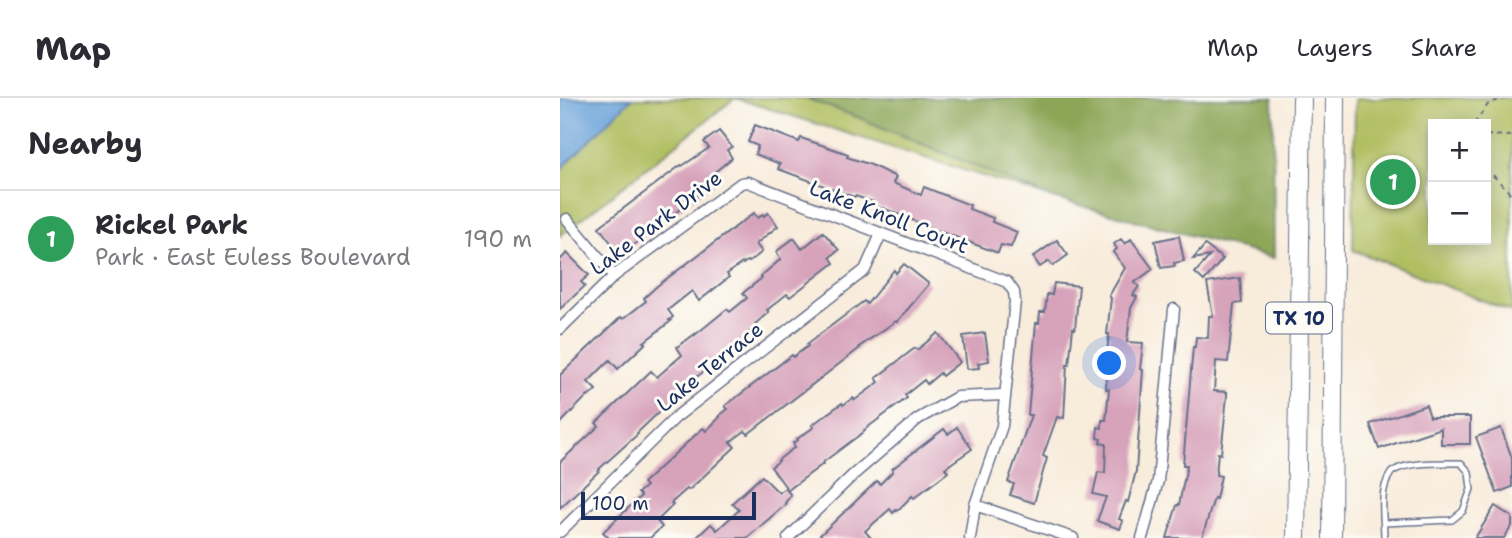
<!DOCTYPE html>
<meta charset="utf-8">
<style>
:root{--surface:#fff;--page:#f7f7f7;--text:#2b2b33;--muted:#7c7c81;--line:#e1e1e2;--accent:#c8321e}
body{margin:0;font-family:"Shantell Sans",sans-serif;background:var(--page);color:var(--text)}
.controls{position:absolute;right:21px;top:21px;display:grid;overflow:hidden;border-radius:0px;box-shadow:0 4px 18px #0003}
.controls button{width:63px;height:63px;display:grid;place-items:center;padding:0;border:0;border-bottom:2px solid var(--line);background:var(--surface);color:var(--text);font:35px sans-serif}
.scale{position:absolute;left:21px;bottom:18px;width:175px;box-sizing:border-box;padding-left:7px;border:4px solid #1b2f5e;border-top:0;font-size:19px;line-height:24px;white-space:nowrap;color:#1b2f5e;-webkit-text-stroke:5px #fdfcf7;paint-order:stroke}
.you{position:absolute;left:550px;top:266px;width:24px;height:24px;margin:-18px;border:5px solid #fff;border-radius:50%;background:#1a73e8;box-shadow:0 0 0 10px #1a73e833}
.badge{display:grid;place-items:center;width:46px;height:46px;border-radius:50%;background:var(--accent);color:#fff;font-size:23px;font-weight:700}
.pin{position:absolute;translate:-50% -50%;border:4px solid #fff;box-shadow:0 2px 7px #0006}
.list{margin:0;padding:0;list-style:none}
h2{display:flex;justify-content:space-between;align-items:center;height:91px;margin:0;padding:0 28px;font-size:30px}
h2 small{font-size:23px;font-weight:400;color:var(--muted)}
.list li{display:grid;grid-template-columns:46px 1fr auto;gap:21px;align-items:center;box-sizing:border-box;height:98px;padding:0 28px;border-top:2px solid var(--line)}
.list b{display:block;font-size:26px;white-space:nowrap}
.list p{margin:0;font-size:23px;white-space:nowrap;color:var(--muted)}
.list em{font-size:23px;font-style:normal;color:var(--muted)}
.map{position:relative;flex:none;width:952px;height:440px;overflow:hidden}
header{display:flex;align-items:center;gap:42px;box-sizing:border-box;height:98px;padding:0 35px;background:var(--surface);border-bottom:2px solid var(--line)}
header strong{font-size:33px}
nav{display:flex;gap:38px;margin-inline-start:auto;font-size:24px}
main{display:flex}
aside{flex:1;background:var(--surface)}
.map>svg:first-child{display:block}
.green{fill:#b0be60;stroke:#66765f;stroke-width:2;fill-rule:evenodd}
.forest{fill:#8ca556;stroke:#546a5a;stroke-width:2}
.water{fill:#69a3d9;stroke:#42699c;stroke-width:2}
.building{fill:#d7a3bb}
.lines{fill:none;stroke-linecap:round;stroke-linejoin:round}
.service-casing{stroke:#68718a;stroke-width:8}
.minor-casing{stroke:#68718a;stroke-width:13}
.primary-casing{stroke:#68718a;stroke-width:20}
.path{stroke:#68718a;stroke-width:2;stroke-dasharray:5 5;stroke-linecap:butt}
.service{stroke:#fff;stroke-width:5}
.minor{stroke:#fff;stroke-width:10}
.primary{stroke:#fff;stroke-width:18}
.labels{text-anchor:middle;stroke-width:6;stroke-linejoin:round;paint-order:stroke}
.shield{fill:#fdfcf7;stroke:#5f6c8c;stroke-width:2}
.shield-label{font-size:19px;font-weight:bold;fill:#1b2f5e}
.street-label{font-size:21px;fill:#1b2f5e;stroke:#fdfcf7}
</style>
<header>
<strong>Map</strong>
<nav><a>Map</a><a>Layers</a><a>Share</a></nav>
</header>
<main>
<aside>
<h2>Nearby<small></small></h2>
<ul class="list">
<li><span class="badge" style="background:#2e9e5b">1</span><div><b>Rickel Park</b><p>Park · East Euless Boulevard</p></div><em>190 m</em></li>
</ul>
</aside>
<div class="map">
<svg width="952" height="440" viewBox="0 0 952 440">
<rect width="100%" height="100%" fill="#fdfcf7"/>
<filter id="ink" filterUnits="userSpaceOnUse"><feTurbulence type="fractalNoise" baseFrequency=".0143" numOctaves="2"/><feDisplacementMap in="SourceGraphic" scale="14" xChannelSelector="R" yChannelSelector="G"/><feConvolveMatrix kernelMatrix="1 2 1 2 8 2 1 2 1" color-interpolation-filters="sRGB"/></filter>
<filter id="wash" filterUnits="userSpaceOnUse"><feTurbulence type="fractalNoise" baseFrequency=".00686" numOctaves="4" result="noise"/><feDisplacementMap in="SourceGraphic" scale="28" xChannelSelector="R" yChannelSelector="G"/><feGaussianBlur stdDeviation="1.57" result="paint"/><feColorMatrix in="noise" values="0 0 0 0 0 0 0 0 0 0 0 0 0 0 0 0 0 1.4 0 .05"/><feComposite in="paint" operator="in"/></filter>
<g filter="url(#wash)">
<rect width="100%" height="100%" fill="#f8ecdb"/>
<g class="green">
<path d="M72,0H245L300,20L489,99L175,0L0,138V72Z"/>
<path d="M795,0H952V214L793,152ZM926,26V142H873V26Z"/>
</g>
<path class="forest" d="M245,0H713L714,160L489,99L300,20Z"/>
<path class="water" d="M0,0H72L0,72Z"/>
<g id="blocks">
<g class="building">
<path d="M195,27L239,44L241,40L288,56L287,59L311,67L336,79L333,85L361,97L364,89L410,107L409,111L433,120L432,124L457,134L451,149L441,147L438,155L376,132L323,110L322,111L312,106L313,104L295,98L294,99L218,71L220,66L195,56L198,48L188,44Z"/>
<path d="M159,33L172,49L167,52L172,60L151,77L155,84L70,150L69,149L59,155L39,129L121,67L122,68L149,50L144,44Z"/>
<path d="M194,115L198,120L203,116L204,118L208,115L218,128L196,146L202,154L189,164L187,163L183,166L182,165L167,176L169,179L139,203L132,193L108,212L113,219L109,222L111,223L84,244L86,245L58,271L50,262L28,284L36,292L28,299L27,298L0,326V277L61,219L63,221L86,203L84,200L97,188Z"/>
<path d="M263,134L279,152L270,159L274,165L230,199L227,196L207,212L209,214L195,226L197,228L188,235L191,239L127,286L116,298L77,335L78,336L39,371L40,372L0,410V364L39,328L36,325L91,273L97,279L122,257L117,249L135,236V237L167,211L170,214L187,200L183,195L202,180L201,178L221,161L216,154L234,140L242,151Z"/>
<path d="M619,138L624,163L614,165L615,168L601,170L595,143Z"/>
<path d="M561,141L565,146L571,141L593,171L574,185L579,188L573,197L577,199L571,210L567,244L583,245L580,271L583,272L576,373L568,404L566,403L559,421L563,423L560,431L537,423L546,399L533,396L538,374L545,375L546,346L540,345L541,341L537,340L538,329L542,330V322H546L549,291H546L548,263H546L549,236H547L551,200L549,198L565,170L553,154L557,151L554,146Z"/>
<path d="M497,142L508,157L493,168L489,163L480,169L473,159Z"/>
<path d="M645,147L663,161L644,183L635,175L650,158L633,161Z"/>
<path d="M7,155L29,177L21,184L25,188L0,211V162Z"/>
<path d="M344,166L369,186L337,224L336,223L299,249L300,250L283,263L188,336L185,333L170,344L175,349L129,392L127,391L111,405L113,407L97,423L102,429L90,440H49L43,434L81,398L78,395L86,388L83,385L143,330L146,333L160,319L159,318L168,311L165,308L232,257L233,259L248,248L247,246L304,203L307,206L334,172L336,175Z"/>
<path d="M680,180L682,205L674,206L668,264L656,263L654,293L667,294V298L661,356L658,355L656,377L661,378L656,401L654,400L642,440H607L617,407H619L627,367H623L633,249H635L636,239L648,240L649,218H653L647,185Z"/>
<path d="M494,185L519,188L515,231L513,230L509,267H507L504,320L497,319L483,358L487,360L474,405L450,397L454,386L448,384L471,317H468L476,225H479L480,214H485L487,196L492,197Z"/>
<path d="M378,235L400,264L382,278L380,275L367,286L364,282L345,297L347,300L304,332L305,333L262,365L263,366L228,392L211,369L219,363L218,362L235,349L233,345L238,342L237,341L254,329L252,327L282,305L283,307L293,300L295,302L319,284L316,280L355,250L357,252Z"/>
<path d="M425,235L429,263L418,265L419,270L407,271L403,238Z"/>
<path d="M866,307L870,319H910V346H881V330L819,351L810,326Z"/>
<path d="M397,329L412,351L389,367L385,370L388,374L354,400L352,398L337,413L336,412L333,415L330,411L305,433L311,440H257L317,383L320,386L333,373L332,371L384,331L388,336Z"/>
<path d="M941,330L952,360V389L937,395L916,339Z"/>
<path d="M202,378L219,395L225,390L231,397L225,405L226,406L187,440H136L151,426L157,432L179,412L172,405Z"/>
<path d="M935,408L952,419V428L944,440H915Z"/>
</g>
</g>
</g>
<g filter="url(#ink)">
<use href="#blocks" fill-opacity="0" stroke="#68718a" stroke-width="2"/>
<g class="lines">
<defs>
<path id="service" d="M824,425L892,422L903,413L911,391L909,374L901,365C884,365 843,363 831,375C826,382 823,393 823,401C822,414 824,427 824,440"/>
<g id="minor">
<path d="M7,121L54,178"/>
<path d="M0,231L54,178L181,85L188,84L447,184L454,194L455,203L442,328L415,407L410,440"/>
<path d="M415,407L513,440"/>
<path d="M0,434L116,319L305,172L321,136"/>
<path d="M228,440L293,377L358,321L397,299L444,297"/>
<path d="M582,440L598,383L614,211"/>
</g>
<g id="primary">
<path d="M736,440L742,0"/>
<path d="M772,440L775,0"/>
</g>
</defs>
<use href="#service" class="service-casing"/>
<use href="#minor" class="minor-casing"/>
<use href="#primary" class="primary-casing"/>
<g class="path">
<path d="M914,26L929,5L947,0"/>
<path d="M926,37L952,38"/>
<path d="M926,70L952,97"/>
</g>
<use href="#service" class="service"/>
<use href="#minor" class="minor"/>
<use href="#primary" class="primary"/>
</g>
</g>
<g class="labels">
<rect class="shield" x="706" y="204.5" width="66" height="31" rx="5"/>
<g class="shield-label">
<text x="739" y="227">TX 10</text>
</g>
<g class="street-label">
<text transform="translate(329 119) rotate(21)" y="7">Lake Knoll Court</text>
<text transform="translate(96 125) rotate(-37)" y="7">Lake Park Drive</text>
<text transform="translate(150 269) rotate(-39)" y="7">Lake Terrace</text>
</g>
</g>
</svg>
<div class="controls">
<button>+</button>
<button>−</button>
</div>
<div class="scale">100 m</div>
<div class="you"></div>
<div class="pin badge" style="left:833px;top:84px;background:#2e9e5b">1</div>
</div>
</main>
